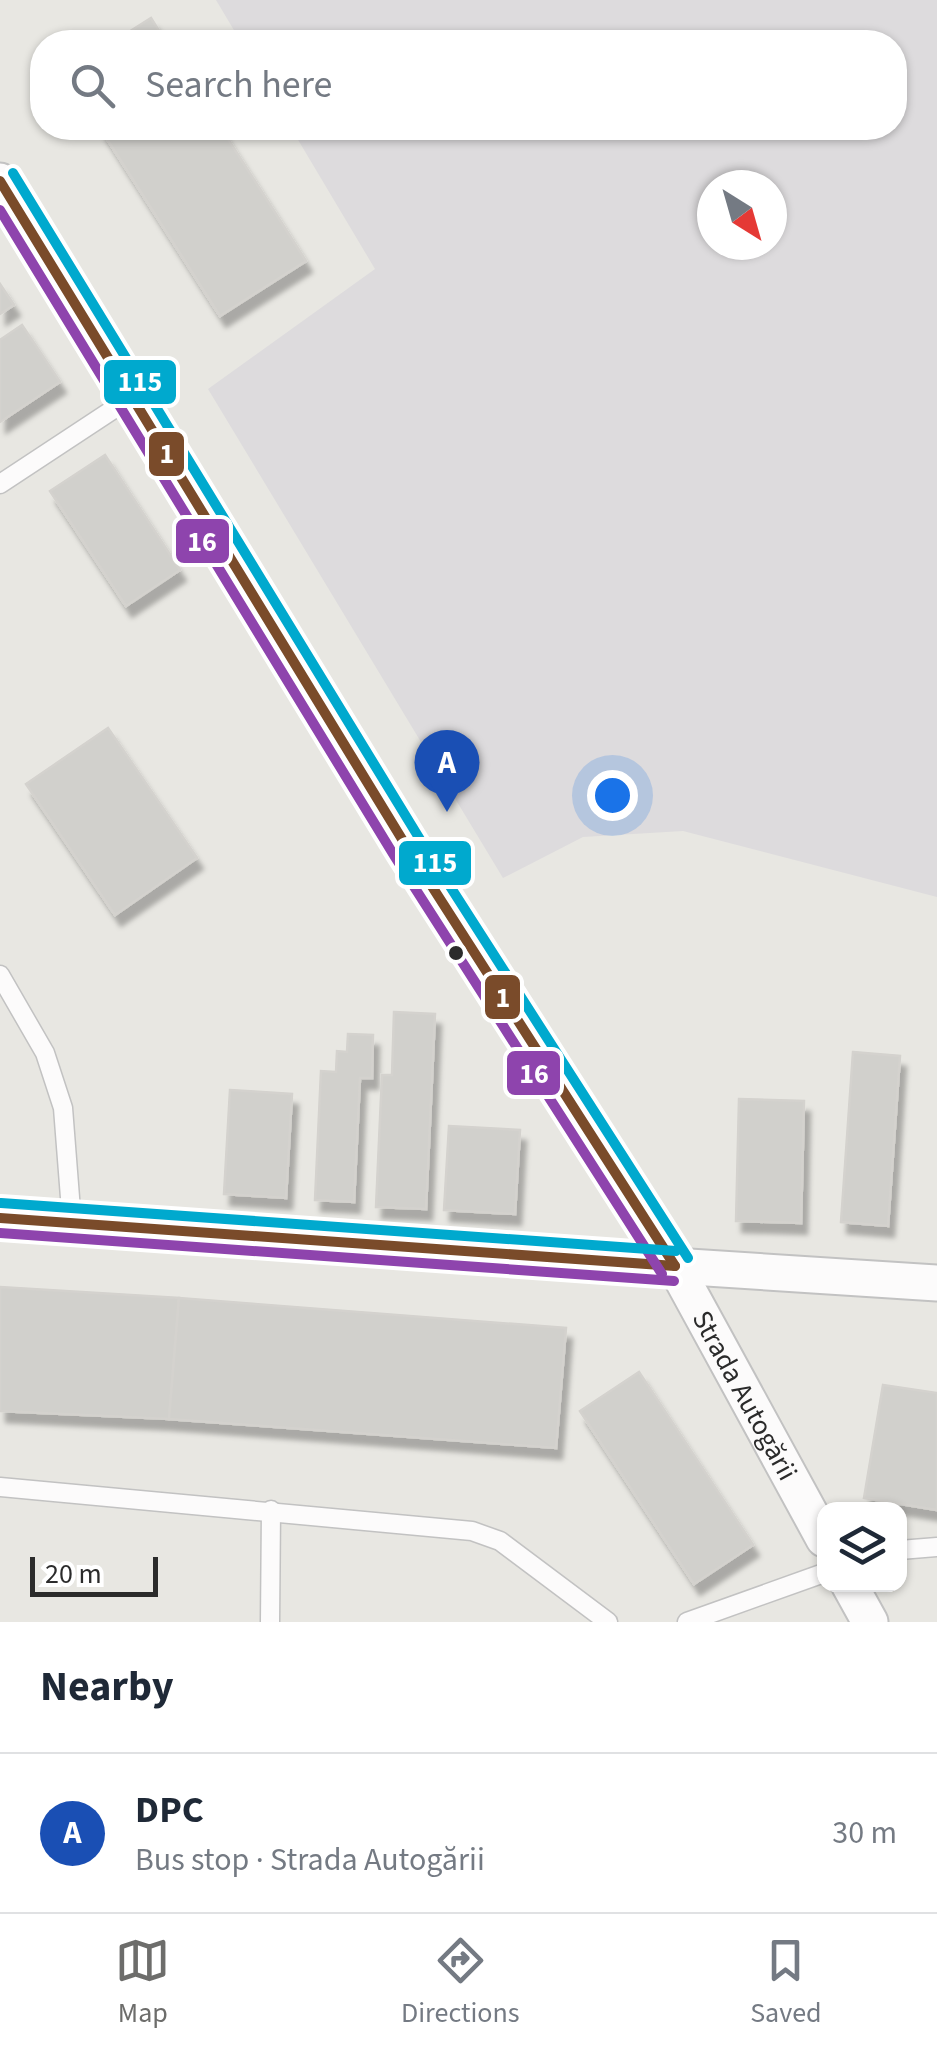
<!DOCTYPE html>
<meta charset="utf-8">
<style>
:root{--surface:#fff;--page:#f2f2f3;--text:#1f2937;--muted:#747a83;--line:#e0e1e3;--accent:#6d6d6b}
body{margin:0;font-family:"Source Sans 3",sans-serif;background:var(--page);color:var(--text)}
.controls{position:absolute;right:30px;bottom:30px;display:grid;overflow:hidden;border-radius:20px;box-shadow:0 2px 8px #0004}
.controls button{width:90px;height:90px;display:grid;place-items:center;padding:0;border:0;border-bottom:2px solid var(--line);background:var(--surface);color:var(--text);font:50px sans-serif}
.compass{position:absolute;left:697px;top:170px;width:90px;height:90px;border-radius:50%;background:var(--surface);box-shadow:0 2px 8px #0004;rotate:143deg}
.scale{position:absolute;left:30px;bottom:25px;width:128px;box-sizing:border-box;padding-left:10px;border:5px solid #2b2b2b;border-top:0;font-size:28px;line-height:35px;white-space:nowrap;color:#2b2b2b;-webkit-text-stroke:8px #fff;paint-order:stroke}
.you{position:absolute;left:612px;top:795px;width:35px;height:35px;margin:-25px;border:8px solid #fff;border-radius:50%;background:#1a73e8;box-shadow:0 0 0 15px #1a73e833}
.badge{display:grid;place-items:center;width:65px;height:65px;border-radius:50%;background:var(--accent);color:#fff;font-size:32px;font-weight:700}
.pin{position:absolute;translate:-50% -82px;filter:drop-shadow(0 2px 5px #0008)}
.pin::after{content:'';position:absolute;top:52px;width:35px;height:30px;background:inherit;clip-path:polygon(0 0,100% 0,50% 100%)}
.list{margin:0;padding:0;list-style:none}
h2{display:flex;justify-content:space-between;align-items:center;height:130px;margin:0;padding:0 40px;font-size:42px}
h2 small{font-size:32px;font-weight:400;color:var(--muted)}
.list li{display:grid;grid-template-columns:65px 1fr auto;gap:30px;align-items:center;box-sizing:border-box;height:160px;padding:0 40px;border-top:2px solid var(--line)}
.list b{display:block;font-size:38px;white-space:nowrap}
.list p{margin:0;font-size:32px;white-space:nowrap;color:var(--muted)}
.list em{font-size:32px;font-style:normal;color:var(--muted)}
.icon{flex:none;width:55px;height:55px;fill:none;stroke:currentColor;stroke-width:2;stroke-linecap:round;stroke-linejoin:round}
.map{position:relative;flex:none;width:937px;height:1622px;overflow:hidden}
.search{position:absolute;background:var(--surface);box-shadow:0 2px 8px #0004;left:30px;right:30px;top:30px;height:110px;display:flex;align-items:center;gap:25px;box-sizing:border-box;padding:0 35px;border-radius:40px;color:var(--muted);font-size:38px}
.sheet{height:290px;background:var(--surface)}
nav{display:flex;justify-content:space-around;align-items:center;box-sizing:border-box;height:140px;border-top:2px solid var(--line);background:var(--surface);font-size:28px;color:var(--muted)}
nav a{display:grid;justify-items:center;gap:5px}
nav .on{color:var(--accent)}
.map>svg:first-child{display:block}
.industrial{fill:#dddbdd;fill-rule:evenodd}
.building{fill:#d1d0cc;stroke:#d4d2ce;stroke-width:2.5;filter:url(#shadow)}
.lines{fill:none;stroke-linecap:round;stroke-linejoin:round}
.lane-casing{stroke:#c2c2c2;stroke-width:21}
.street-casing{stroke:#c2c2c2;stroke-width:39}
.lane{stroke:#fcfbfb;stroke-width:18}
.street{stroke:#fcfbfb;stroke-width:35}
.bus-1-casing{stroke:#fff;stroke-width:18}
.bus-2-casing{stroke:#fff;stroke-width:18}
.bus-3-casing{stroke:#fff;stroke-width:18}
.bus-1{stroke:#7a4b2a;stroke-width:10}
.bus-2{stroke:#8e44ad;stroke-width:10}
.bus-3{stroke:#00a9ce;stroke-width:10}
.bus-dot{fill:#2b2b2b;stroke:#fff;stroke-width:4}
.labels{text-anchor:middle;stroke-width:9;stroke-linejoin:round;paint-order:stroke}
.street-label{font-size:28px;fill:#2b2b2b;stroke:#fff}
.line-badge{stroke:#fff;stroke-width:4}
.badge-label{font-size:28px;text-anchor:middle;font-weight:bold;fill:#fff}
</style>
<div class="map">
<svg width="937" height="1622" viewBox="0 0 937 1622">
<defs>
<filter id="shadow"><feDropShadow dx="6" dy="11" stdDeviation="2.5" flood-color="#0004"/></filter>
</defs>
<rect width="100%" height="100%" fill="#e8e7e2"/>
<path class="industrial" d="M216,0H937V897L683,831L583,837L503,878L208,389L375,269L291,128H894V42H241ZM712,185H772V245H712Z"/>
<g class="building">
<path d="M151,18L166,42H113Z"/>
<path d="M100,128H221L306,261L220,316Z"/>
<path d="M0,284L14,305L0,314Z"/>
<path d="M22,325L60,382L0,422V340Z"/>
<path d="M105,455L180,570L126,606L50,491Z"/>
<path d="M108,728L197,858L115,915L26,784Z"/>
<path d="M394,1012L435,1014L426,1209L376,1207L382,1075H392Z"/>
<path d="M348,1034L373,1035L372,1078H360L354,1202L315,1200L321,1071L336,1072L337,1051L347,1052Z"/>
<path d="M853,1052L900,1056L888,1226L841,1222Z"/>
<path d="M230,1090L292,1094L286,1198L224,1194Z"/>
<path d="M739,1099L804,1101L801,1223L736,1221Z"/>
<path d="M449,1126L520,1130L515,1214L444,1210Z"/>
<path d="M0,1287L179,1298L169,1419L0,1411Z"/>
<path d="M179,1298L566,1328L556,1448L169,1419Z"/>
<path d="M639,1372L753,1545L694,1584L580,1411Z"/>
<path d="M883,1385L937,1393V1510L864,1498Z"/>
</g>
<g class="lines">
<defs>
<g id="lane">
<path d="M0,484L132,397"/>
<path d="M0,975L45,1053L63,1108L72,1223"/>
<path d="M0,1487L472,1531L500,1541L608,1622"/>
<path d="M900,1550L937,1547"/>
<path d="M270,1622L271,1510"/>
<path d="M687,1622L824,1573"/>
</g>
<g id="street">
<path id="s1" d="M0,181L408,849L675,1266L824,1539"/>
<path d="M0,1218L426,1250L937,1283"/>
<path d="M849,1584L870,1622"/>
</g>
</defs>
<use href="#lane" class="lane-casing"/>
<use href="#street" class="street-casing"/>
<use href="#lane" class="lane"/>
<use href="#street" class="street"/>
<defs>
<g id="bus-1">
<path d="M0,181L408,849L675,1266"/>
<path d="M0,1218L675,1266"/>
</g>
<g id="bus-2">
<path d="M0,210L395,857L662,1274"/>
<path d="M0,1233L674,1281"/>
</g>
<g id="bus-3">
<path d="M13,173L421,841L688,1258"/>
<path d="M1,1203L676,1251"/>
</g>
</defs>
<use href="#bus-1" class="bus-1-casing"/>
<use href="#bus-2" class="bus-2-casing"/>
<use href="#bus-3" class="bus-3-casing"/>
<use href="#bus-1" class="bus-1"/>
<use href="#bus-2" class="bus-2"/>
<use href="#bus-3" class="bus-3"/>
</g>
<circle class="bus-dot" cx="456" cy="953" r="9"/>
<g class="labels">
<g class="street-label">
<text dy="10" stroke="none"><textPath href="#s1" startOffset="1425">Strada Autogării</textPath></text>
</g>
</g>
<g class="line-badge">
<rect x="102" y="358" width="76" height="48" rx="10" fill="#00a9ce"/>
<rect x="147" y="430" width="39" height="48" rx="10" fill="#7a4b2a"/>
<rect x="174" y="517" width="57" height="48" rx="10" fill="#8e44ad"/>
<rect x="397" y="839" width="76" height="48" rx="10" fill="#00a9ce"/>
<rect x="483" y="973" width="39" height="48" rx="10" fill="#7a4b2a"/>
<rect x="505" y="1049" width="57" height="48" rx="10" fill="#8e44ad"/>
</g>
<g class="badge-label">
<text x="140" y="391">115</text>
<text x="167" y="463">1</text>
<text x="202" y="551">16</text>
<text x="435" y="872">115</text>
<text x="503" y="1007">1</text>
<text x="534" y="1083">16</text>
</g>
</svg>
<div class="controls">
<button><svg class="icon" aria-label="layers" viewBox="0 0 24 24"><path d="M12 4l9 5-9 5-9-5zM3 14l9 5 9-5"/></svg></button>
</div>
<svg class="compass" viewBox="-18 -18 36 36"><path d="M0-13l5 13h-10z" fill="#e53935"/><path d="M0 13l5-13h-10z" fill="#747a83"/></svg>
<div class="scale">20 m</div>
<div class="you"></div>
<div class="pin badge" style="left:447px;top:812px;background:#1a4fb4">A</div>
<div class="search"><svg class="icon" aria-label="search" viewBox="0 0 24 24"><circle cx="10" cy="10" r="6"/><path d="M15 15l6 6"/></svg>Search here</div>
</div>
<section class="sheet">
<h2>Nearby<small></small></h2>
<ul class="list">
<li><span class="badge" style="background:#1a4fb4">A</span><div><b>DPC</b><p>Bus stop · Strada Autogării</p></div><em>30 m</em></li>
</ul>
</section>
<nav>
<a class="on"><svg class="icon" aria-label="map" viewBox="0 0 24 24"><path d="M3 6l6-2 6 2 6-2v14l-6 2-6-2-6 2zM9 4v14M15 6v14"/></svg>Map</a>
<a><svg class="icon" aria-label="directions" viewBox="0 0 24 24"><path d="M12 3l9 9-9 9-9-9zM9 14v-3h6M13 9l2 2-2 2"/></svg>Directions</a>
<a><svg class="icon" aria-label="saved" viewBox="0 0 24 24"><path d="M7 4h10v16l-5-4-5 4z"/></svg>Saved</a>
</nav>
